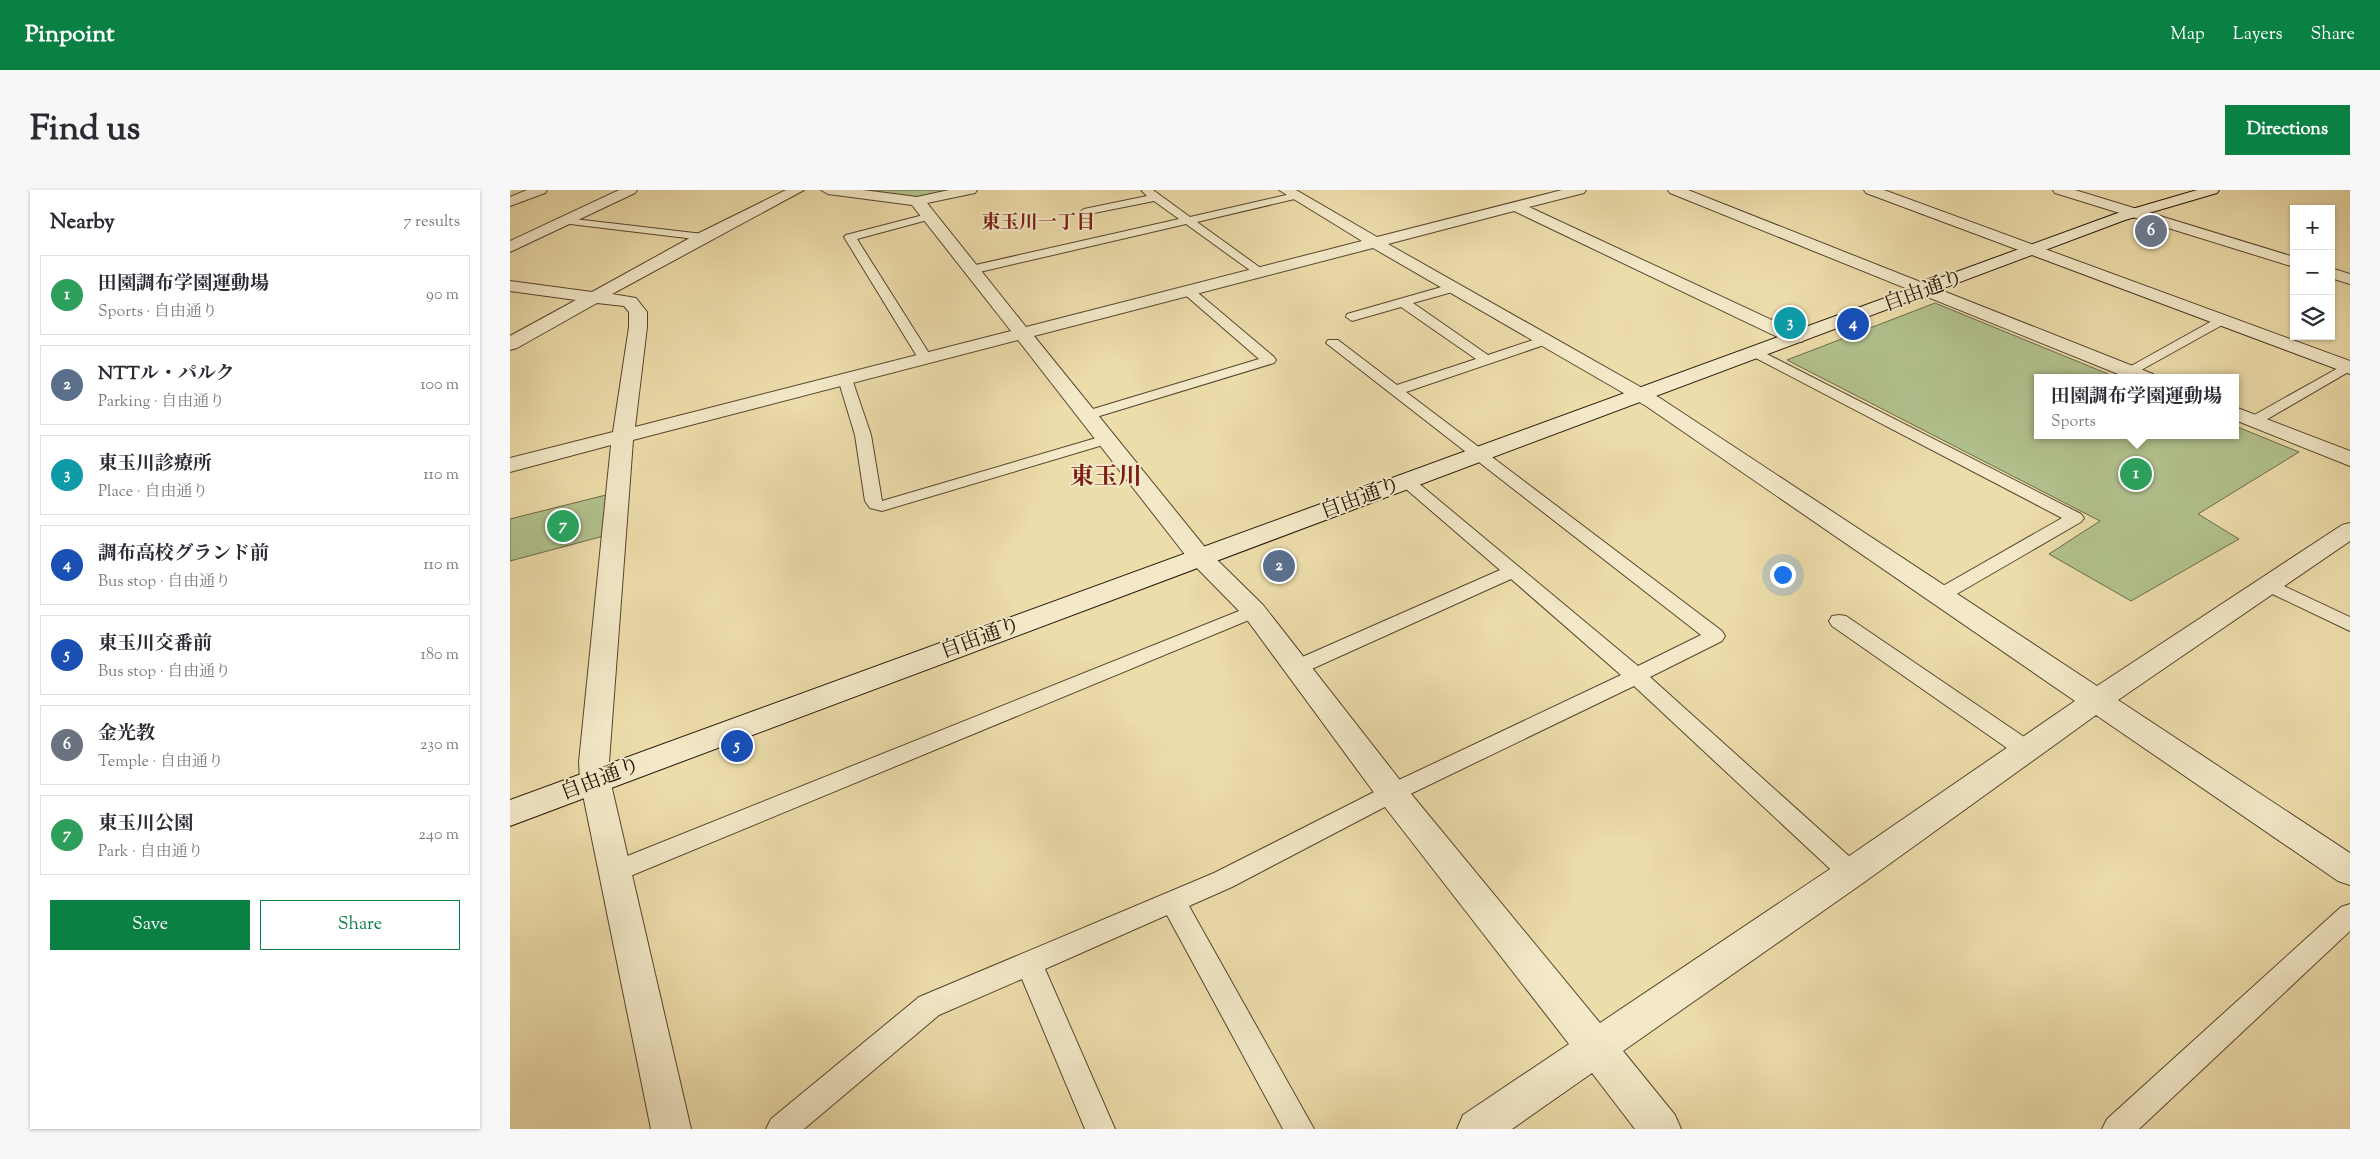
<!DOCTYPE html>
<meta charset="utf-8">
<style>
:root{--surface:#fff;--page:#f7f7f7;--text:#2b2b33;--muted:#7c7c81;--line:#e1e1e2;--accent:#0b8043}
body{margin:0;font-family:"Sorts Mill Goudy","Noto Serif JP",serif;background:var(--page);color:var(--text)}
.controls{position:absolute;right:15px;top:15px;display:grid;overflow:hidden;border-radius:0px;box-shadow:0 1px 4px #0004}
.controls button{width:45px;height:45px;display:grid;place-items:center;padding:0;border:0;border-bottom:1px solid var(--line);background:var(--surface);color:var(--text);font:25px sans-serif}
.you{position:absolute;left:1272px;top:384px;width:18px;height:18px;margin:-12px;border:4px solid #fff;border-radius:50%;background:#1a73e8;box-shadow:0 0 0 8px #1a73e833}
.badge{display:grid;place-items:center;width:32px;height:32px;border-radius:50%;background:var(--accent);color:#fff;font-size:16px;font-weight:700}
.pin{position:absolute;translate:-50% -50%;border:2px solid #fff;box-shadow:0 1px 5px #0006}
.popup{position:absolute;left:1524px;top:184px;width:205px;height:65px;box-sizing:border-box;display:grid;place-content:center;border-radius:0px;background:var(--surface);filter:drop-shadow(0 1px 4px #0005);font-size:16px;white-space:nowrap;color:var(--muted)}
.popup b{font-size:19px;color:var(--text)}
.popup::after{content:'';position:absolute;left:50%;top:100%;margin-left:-10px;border:10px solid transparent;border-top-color:var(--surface)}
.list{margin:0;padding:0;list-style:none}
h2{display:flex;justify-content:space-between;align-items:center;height:65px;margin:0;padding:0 20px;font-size:21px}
h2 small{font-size:16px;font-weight:400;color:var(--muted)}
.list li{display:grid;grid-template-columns:32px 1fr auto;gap:15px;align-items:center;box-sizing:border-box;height:80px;margin:0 10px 10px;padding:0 10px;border:1px solid var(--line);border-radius:0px}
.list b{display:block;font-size:19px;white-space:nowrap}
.list p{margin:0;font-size:16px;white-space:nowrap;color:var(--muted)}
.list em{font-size:16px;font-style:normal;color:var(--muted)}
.actions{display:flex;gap:10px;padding:15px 20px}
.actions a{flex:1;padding:11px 0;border:1px solid var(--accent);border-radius:0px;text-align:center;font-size:18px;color:var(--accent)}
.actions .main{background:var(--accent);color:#fff}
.icon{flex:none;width:28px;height:28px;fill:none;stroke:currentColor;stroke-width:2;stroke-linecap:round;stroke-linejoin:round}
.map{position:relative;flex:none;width:1840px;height:939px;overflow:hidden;border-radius:0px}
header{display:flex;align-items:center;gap:30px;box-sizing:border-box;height:70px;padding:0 25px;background:var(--accent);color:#fff}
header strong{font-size:24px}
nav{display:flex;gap:28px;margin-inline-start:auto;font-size:18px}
.intro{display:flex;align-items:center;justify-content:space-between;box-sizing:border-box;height:120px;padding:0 30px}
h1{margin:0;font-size:35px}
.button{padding:12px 22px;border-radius:0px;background:var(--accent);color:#fff;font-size:18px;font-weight:700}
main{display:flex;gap:30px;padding:0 30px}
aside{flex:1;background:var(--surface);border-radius:0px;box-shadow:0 1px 4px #0004}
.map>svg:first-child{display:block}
.green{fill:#b2c28e;stroke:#6b6b4a}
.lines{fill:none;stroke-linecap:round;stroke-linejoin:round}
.lane-casing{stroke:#56462e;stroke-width:2}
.street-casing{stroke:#56462e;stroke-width:2}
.secondary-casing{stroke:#241405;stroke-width:2}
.lane{fill:#f3e9c8;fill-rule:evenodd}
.street{fill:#f3e9c8;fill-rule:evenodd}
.secondary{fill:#f3e9c8;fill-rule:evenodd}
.labels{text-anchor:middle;stroke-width:4;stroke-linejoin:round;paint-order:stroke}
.far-neighbourhood-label{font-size:19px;font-weight:bold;fill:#7a1f14;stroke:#f3e9c8}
.street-label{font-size:21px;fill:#241405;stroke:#f3e9c8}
.quarter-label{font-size:24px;font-weight:bold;fill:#7a1f14;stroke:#f3e9c8}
</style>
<header>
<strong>Pinpoint</strong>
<nav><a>Map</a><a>Layers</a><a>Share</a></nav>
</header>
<div class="intro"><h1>Find us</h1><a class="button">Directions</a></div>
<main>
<aside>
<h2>Nearby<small>7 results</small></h2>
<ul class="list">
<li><span class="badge" style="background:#2e9e5b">1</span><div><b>田園調布学園運動場</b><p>Sports · 自由通り</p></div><em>90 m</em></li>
<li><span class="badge" style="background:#5c6f8a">2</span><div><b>NTTル・パルク</b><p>Parking · 自由通り</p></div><em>100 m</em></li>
<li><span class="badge" style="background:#0f9aa8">3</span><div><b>東玉川診療所</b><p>Place · 自由通り</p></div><em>110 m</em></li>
<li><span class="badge" style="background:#1a4fb4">4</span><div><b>調布高校グランド前</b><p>Bus stop · 自由通り</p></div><em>110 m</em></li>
<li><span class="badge" style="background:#1a4fb4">5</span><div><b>東玉川交番前</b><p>Bus stop · 自由通り</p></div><em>180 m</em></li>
<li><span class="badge" style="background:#6b7280">6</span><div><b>金光教</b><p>Temple · 自由通り</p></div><em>230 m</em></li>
<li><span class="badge" style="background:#2e9e5b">7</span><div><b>東玉川公園</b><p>Park · 自由通り</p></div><em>240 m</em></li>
</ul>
<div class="actions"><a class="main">Save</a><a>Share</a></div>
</aside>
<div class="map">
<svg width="1840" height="939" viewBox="0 0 1840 939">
<rect width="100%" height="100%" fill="#edddab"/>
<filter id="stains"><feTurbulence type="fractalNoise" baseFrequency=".004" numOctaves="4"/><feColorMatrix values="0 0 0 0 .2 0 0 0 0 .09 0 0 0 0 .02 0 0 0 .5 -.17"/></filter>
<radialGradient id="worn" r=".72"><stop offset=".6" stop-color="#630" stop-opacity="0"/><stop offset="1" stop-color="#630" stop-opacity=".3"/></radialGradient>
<g class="green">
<path d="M346,0H438L439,1L406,8Z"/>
<path d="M1425,113L1608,188H1527V245H1725V236L1789,262L1688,324L1729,349L1621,411L1539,364L1590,331L1277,170Z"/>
<path d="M108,302L105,343L0,371V329Z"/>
</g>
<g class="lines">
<defs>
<g id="lane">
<path d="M631,0H643L680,27L785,3L790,6L789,8L687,32L752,79L754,82L748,86L676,34L461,84L455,80L461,76L669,29L644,11L574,25L569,22L574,19L637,6Z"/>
<path d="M421,23L425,24V28L347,49L422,168L415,172L408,168L334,47L336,45Z"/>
<path d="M56,28L193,44L199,47L193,50L52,33V29Z"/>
<path d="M942,94L946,95L948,98L946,101L903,113L978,165L1035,146L1042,150L1040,153L896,202L1212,441L1215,446L1212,451L1140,487L1350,676L1353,683L1350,690L1341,693L1332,690L1124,496L890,609L722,697L679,716L804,939H773L657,725L535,779L605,939H575L512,789L429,825L294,939H256L261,929L409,807L704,683L874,597L1111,485L1001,389L795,482L788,484L781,482L778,477L781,472L990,380L889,293L887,290L889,287H901L1128,476L1191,445L816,153L818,150H828L887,195L966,169L891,117L842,131L836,127L837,124Z"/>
<path d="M677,96L681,97L764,167L766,170L764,173L583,228H573L571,225L573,222L749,169L673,103L671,100Z"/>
<path d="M1709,127L1714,128L1716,131L1714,134L1624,184H1614L1612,181Z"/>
<path d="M1245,158L1571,324L1574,328L1571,332L1438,409L1431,411L1424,409L1422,405L1424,401L1552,328L1240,165L1238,162L1240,159Z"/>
<path d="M1837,173L1840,174V181L1749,234H1739L1736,231L1739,228Z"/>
<path d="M335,185L342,189L361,245L372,311L593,246L598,244L606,249L603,252L372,321L360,318L355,311L345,245L328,189Z"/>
<path d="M1761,390L1840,427V441L1754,400L1752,396L1754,392Z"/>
<path d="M744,415L751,417L754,421L751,425L113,689L104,692L95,689L92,682L95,675Z"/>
<path d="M1329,425L1336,426L1523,553L1526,559L1523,565L1515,567L1507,565L1322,436L1319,431L1322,426Z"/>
<path d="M1840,714V741L1629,939H1592L1597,929L1831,717Z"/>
</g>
<g id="street">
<path d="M17,0H37L35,3L0,16V7Z"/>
<path d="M109,0H127L125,3L0,62V51Z"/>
<path d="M276,0H294L102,104L126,108L137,122V137L125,237L501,141L402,15L318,4L311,0H353L407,7L439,0H467L465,3L417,13L516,137L852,51L769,0H786L867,47L1052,0H1076L1074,3L1019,17L1292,144L1294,148L1292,152H1278L1004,21L878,54L1150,208L1587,496L1832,335L1840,333V351L1608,510L1840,663V695L1828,691L1586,525L1353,693L1113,861L1165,925L1171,939H1125L1082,883L1002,939H947L953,925L1059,854L871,612L735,427L680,371L508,150L123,250L99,572L100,590L181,939H141L70,590L69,572L101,255L0,282V268L103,242L119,137V122L114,116L87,113L7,158L0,160V146L66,110L0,101V91L82,102L187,44ZM863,58L1136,216L1565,511L1329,673L1090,833L893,594L753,415L698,361L524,146Z"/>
<path d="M1158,0H1178L1643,184L1646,188H1618L1160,3Z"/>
<path d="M1354,0H1374L1840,171V184L1356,3Z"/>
<path d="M1543,0H1565L1784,67V77L1545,3Z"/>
<path d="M1821,78L1840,84V94L1821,88Z"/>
<path d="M1725,217L1840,261V276L1725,230Z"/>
</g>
<path id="secondary" d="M1687,0H1709L1707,3L1615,30L0,636V610L1605,24Z"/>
</defs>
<use href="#lane" class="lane-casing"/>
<use href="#street" class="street-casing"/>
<use href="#secondary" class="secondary-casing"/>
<use href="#lane" class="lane"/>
<use href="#street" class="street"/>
<use href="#secondary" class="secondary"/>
</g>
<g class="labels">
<g class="far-neighbourhood-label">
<text x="528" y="38">東玉川一丁目</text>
</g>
<g class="street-label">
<text transform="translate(1413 100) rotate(-20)" y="7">自由通り</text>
<text transform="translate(850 307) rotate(-20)" y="7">自由通り</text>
<text transform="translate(470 447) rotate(-20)" y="7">自由通り</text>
<text transform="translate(90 588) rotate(-21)" y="7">自由通り</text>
</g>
<g class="quarter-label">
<text x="596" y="294">東玉川</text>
</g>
</g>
<rect width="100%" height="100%" filter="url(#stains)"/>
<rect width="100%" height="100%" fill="url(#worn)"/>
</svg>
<div class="controls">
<button>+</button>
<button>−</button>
<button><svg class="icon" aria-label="layers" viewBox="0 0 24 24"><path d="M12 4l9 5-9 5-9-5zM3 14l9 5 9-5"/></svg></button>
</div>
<div class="you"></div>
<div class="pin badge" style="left:1626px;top:284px;background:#2e9e5b">1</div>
<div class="popup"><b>田園調布学園運動場</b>Sports</div>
<div class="pin badge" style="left:769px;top:376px;background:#5c6f8a">2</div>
<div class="pin badge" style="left:1280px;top:133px;background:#0f9aa8">3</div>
<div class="pin badge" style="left:1343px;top:134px;background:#1a4fb4">4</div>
<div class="pin badge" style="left:227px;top:556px;background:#1a4fb4">5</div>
<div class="pin badge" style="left:1641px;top:41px;background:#6b7280">6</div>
<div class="pin badge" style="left:53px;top:336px;background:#2e9e5b">7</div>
</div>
</main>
